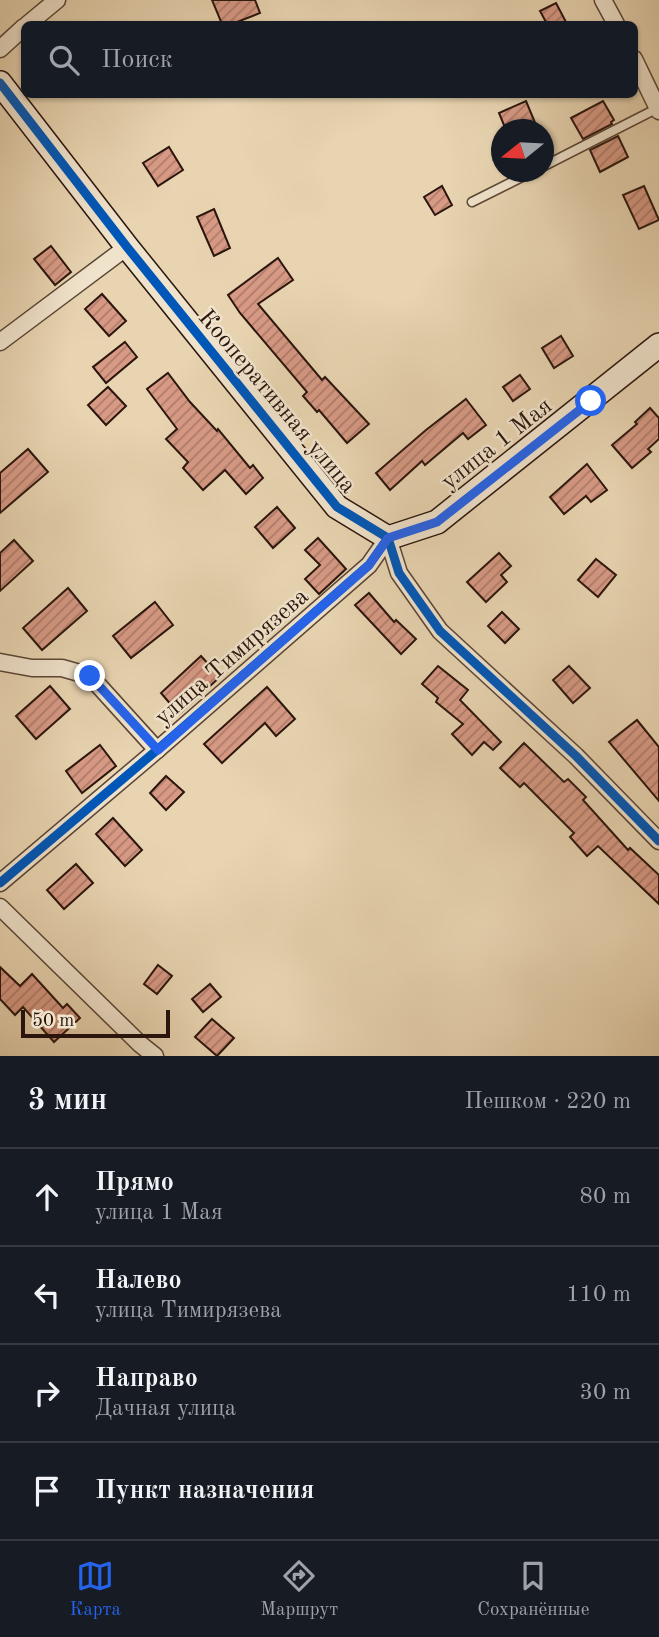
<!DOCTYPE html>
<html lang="ru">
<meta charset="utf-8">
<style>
:root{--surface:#171b24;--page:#20242c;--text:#f1f3f6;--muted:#9ea1a6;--line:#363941;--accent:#2563eb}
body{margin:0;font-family:"Old Standard TT",serif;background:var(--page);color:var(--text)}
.compass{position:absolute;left:491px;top:119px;width:63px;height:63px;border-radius:50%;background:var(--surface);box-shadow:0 2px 5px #0004;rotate:252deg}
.scale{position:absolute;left:21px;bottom:18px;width:149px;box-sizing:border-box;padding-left:7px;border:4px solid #2b150c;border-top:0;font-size:19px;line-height:24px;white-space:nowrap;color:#2b150c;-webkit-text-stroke:5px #f0e3cc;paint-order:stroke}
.stop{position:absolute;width:21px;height:21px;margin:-16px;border:5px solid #2563eb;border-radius:50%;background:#fff}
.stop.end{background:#2563eb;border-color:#fff;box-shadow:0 2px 7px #0008}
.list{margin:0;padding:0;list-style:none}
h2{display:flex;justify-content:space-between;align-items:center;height:91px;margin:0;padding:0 28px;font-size:30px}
h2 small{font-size:23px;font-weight:400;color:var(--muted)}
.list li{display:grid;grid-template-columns:46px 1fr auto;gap:21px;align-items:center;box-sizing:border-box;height:98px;padding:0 28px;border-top:2px solid var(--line)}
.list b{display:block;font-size:26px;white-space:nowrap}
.list p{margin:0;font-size:23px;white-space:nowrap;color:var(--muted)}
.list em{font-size:23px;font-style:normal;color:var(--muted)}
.icon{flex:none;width:38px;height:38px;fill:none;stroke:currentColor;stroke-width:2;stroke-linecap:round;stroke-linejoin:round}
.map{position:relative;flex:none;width:659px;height:1056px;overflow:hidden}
.search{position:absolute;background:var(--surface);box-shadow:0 2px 5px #0004;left:21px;right:21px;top:21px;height:77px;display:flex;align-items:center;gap:18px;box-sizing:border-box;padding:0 24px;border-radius:10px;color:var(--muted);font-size:26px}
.sheet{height:483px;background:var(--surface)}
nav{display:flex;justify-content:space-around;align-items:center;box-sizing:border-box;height:98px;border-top:2px solid var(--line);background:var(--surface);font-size:19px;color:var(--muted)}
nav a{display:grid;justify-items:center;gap:4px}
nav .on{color:var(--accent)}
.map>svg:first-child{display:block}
.building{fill:url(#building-hatch);stroke:#2b150c;stroke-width:2}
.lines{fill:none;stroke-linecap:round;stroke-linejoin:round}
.lane-casing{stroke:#5a4535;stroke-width:11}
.street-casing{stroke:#5a4535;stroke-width:19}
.secondary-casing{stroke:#2b150c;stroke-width:26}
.lane{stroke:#f0e3cc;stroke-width:8}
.street{stroke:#f0e3cc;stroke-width:16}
.secondary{stroke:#f0e3cc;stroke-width:23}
.cycleway-casing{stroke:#f0e3cc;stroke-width:13}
.cycleway{stroke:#0057b8;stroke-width:9}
.route{stroke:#2563eb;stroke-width:9}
.labels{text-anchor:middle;stroke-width:5;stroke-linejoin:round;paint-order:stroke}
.street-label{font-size:24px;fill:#2b150c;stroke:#f0e3cc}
</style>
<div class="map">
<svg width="659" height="1056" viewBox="0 0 659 1056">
<defs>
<pattern id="building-hatch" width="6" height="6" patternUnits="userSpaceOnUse" patternTransform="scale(1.75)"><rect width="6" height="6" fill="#d89a85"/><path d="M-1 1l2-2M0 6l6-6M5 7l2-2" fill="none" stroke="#af7c6b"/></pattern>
</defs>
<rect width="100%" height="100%" fill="#e8d4b1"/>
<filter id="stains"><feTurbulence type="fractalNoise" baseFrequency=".00286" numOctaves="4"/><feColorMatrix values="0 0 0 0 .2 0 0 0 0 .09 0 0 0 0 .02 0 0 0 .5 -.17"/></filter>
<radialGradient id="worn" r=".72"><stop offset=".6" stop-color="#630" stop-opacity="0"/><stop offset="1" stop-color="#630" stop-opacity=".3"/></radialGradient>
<g class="building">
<path d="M212,0H255L260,13L232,24H222Z"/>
<path d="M556,3L567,24H547L540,11Z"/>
<path d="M526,101L536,125L525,130H506L499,113Z"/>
<path d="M603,101L614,120L611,122L612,124L583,139L571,118Z"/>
<path d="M618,136L628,157L600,172L590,150Z"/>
<path d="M169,147L183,170L158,186L143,163Z"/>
<path d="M442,186L452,205L435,215L424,197Z"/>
<path d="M644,186L659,220L639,229L623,195Z"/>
<path d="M214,209L230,248L214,256L197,217Z"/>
<path d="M51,246L71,272L55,285L34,259Z"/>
<path d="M278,258L293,280L258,304L322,380L325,377L369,424L347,443L319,410L317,412L303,396L307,392L240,313L228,295Z"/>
<path d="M102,294L126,321L109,336L85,309Z"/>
<path d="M561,336L573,356L554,368L542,348Z"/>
<path d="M125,342L137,357L106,383L93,367Z"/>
<path d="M168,373L190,402L217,431L218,429L250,468L253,465L263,478L246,494L225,470L203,490L183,468L188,462L166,439L177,429L147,389Z"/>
<path d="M520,375L530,389L513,401L503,387Z"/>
<path d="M108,387L126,406L106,425L88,405Z"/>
<path d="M466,399L486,425L468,439L463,433L425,465L422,461L390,490L376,473L426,430Z"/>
<path d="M650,408L659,418V439L648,449L651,452L632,468L612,445L637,424L635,422Z"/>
<path d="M28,449L48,472L0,513V473Z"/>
<path d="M587,464L607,490L591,502L586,496L564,514L550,497Z"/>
<path d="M277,507L295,528L273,548L255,527Z"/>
<path d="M318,538L346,569L319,594L305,579L320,565L305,550Z"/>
<path d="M14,540L33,561L0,591V553Z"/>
<path d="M499,553L511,566L501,575L507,582L486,602L467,582Z"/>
<path d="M596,559L616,575L598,597L578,580Z"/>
<path d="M68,588L87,611L42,650L23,628Z"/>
<path d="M369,593L394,622L396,620L416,639L401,654L355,605Z"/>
<path d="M155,602L173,625L131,658L113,636Z"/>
<path d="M502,612L519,629L505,643L488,626Z"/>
<path d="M201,656L220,677L179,714L161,693Z"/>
<path d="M438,666L468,690L460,700L501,742L493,750L484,742L472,755L452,734L463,724L436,702L438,698L422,684Z"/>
<path d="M569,666L590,688L573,703L553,680Z"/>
<path d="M50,686L70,709L36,739L16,716Z"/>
<path d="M267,687L295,719L276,736L265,723L222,763L204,744Z"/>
<path d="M637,720L659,747V801L609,742Z"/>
<path d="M524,743L564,782L568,779L586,797L583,800L628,850L630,848L659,875V904L598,846L587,856L570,837L574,833L524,783L520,787L500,768Z"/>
<path d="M100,745L116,766L82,793L66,771Z"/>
<path d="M166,776L184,792L166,810L150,793Z"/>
<path d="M113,818L142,850L125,866L96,834Z"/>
<path d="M76,864L93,883L64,909L47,890Z"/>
<path d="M158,965L172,976L157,994L144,984Z"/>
<path d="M0,967L20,986L32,974L63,1008L67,1004L80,1018L54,1042L23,1007L15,1015L0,999Z"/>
<path d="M210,984L221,997L203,1012L192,999Z"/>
<path d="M212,1019L234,1038L217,1056L195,1037Z"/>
</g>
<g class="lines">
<defs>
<g id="lane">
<path d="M544,166L658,108"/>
<path d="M472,202L532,172"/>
</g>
<g id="street">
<path d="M603,0L616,24"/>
<path d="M28,24L57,0"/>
<path d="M0,49L24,27"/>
<path d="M634,59L659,111"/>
<path d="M0,342L127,247"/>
<path d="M388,538L399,573L440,631L576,756L659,841"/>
<path d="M0,662L32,668H62L90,676L157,750"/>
<path d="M0,883L157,750L369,565L388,538"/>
<path d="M0,907L140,1044L155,1056"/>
</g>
<path id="secondary" d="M0,83L127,247L337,507L388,538L437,522L659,345"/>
</defs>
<use href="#lane" class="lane-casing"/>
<use href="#street" class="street-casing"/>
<use href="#secondary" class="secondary-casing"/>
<use href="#lane" class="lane"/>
<use href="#street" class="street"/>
<use href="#secondary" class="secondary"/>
<defs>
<g id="cycleway">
<path d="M0,83L127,247L337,507L388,538L399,573L440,631L576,756L659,841"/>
<path d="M0,883L157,750L369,565L388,538"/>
</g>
</defs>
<use href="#cycleway" class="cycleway-casing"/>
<use href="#cycleway" class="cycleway"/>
</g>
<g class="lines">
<path class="route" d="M90,676L158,750L369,565L388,538L437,522L591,401"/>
</g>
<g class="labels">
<g class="street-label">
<text transform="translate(278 401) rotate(50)" y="8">Кооперативная улица</text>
<text transform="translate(496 443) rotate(-38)" y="8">улица 1 Мая</text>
<text transform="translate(231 656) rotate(-41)" y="8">улица Тимирязева</text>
</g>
</g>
<rect width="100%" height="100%" filter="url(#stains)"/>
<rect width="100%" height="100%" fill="url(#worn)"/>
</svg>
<svg class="compass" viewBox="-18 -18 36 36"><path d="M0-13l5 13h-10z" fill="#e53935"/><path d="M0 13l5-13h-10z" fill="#9ea1a6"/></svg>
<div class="scale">50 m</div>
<div class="stop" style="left:591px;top:401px"></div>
<div class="stop end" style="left:90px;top:676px"></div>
<div class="search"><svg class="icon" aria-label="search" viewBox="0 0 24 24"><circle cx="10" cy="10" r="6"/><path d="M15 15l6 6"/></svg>Поиск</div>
</div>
<section class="sheet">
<h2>3 мин<small>Пешком · 220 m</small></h2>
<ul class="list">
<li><svg class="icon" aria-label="ahead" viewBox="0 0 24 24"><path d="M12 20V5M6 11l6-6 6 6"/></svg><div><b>Прямо</b><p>улица 1 Мая</p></div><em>80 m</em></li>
<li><svg class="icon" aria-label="left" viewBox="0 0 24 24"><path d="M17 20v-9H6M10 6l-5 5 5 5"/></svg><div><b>Налево</b><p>улица Тимирязева</p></div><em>110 m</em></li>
<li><svg class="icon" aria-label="right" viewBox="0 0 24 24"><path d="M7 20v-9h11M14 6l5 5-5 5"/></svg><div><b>Направо</b><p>Дачная улица</p></div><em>30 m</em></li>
<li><svg class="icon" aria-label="arrive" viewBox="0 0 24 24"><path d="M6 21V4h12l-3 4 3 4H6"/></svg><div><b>Пункт назначения</b></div></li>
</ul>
</section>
<nav>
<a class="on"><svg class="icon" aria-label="map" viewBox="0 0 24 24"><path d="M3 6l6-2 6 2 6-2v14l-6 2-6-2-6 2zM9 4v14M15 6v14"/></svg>Карта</a>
<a><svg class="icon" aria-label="directions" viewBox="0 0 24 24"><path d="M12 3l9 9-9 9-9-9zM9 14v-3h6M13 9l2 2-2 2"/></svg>Маршрут</a>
<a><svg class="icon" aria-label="saved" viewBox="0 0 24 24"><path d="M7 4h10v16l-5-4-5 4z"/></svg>Сохранённые</a>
</nav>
